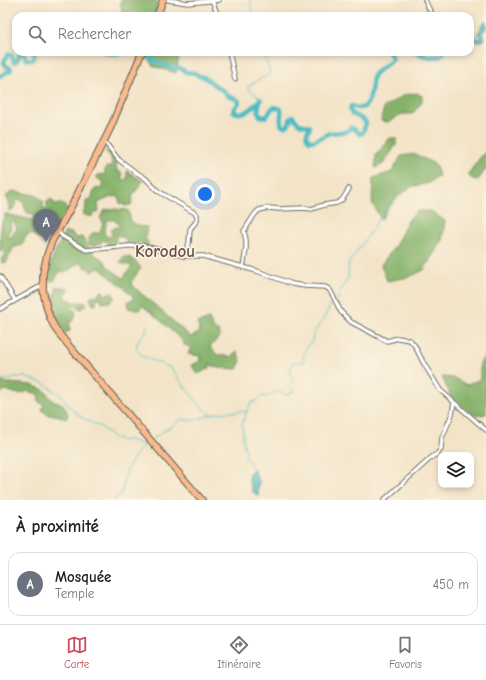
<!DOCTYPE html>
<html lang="fr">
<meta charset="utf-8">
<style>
:root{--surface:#fff;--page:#f2f2f2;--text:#202124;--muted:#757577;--line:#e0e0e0;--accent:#d1495b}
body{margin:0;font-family:"Comic Neue",sans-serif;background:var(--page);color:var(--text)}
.controls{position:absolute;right:12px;bottom:12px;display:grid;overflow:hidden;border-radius:8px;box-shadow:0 2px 6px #0003}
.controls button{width:36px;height:36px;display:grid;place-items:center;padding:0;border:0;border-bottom:1px solid var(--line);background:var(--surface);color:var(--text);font:20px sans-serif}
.you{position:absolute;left:205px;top:194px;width:14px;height:14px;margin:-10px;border:3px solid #fff;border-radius:50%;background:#1a73e8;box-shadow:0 0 0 6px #1a73e833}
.badge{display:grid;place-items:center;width:26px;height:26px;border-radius:50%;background:var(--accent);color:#fff;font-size:13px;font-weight:700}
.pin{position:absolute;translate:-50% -33px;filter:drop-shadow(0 1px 2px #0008)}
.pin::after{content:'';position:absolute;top:21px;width:14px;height:12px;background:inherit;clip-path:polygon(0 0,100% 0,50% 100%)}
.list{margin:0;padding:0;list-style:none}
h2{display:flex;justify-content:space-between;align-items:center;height:52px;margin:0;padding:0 16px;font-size:17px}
h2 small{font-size:13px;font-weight:400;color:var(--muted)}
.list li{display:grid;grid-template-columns:26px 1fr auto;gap:12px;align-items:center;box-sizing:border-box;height:64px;margin:0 8px 8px;padding:0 8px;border:1px solid var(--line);border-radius:12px}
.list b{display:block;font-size:15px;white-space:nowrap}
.list p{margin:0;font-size:13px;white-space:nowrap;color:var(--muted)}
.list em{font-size:13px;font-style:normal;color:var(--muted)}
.icon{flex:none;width:22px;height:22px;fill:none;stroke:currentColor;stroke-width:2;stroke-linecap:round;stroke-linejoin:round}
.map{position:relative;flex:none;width:486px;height:500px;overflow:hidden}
.search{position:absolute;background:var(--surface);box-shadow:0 2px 6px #0003;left:12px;right:12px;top:12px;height:44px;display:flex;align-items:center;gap:10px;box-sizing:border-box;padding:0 14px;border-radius:12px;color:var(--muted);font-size:15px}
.sheet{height:124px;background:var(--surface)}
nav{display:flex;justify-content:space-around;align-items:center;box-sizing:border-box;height:56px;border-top:1px solid var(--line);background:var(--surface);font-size:11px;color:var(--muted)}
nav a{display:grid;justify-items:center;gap:2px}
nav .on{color:var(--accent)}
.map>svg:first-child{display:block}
.forest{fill:#86b36c;stroke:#586f4c;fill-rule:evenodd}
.water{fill:#4dbcc2;stroke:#3c7476}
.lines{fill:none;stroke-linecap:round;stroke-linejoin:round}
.stream{stroke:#4dbcc2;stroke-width:1}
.river{stroke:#4dbcc2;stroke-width:4.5}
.minor-casing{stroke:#716c62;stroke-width:5.5}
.highway-casing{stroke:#716c62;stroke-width:8}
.minor{stroke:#fff;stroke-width:3.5}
.highway{stroke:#fabb8c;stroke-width:5.5}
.labels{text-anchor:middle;stroke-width:3;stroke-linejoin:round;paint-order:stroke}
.district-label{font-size:17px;font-weight:bold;fill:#6b5248;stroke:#fcf5e5}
</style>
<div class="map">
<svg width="486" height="500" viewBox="0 0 486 500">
<rect width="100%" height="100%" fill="#fcf5e5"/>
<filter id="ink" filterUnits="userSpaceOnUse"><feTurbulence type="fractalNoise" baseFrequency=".025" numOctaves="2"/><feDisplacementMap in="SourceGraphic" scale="8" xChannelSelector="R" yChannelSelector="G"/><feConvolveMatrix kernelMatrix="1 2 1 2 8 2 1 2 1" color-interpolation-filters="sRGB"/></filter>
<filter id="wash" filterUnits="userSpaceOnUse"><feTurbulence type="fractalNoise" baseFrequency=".012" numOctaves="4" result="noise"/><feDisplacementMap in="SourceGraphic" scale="16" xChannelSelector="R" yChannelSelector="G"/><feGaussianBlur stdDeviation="0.9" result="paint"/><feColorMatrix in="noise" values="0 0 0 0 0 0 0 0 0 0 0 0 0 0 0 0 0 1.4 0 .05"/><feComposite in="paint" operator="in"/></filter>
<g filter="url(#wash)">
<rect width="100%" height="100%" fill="#f3e4c8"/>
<g class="forest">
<path d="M121,0H157L156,16H121C123,11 120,6 121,0Z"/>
<path d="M143,52H180L176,73L153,66Z"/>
<path d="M417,93L422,96V102L412,114H402L388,122L381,121L384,107L404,95Z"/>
<path d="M390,138H396V145L383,164L375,168L376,155Z"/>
<path d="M107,149L117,161L116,170L122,173V180L127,179V171L143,181L133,195L131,205L125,206L120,203L118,196L109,198L98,203L99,211L90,217L83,214L86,205V200L91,199L95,188L102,189L104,183L96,177L99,174L104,175L106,167H112L111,158L105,151Z"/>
<path d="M486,151V169L478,180L472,179L468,174L479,159Z"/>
<path d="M415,154L436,165L439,176L429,183L411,187L399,196L389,206L381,220L372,202L373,178L392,172L401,156Z"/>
<path d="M14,191L22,193L36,195L43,201V208L48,207L46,203L51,199L55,204L62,203L68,210L58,222L57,229L51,237L46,236L40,240L31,233L26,236L22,245L12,248V252L9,255L7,262L2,263L1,259L5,254L3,250L0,251C0,239 0,224 5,214L33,220L34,214L27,213L22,200H17L14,209L9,211L8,200L6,196ZM14,222L17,229L9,238L6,236L11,228L10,224Z"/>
<path d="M112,209L128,210L131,221L138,226L147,227L145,238L149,243L144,247V253L140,251L142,245L141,241C137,244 132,247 126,245V239L120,236L116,235V241L113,248L108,247V242L102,240L101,243L94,246L89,245V238L94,232L99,234L103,223L100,217L105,210ZM107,220H114L120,226L111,229L112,236L108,237L104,234Z"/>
<path d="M417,211H431L445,221L442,240L424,270L409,277L387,281L381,265L395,246L409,219Z"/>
<path d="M65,232L71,233L77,238L82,237L87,245L95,255L104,260L108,267L123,278L132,266L120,263L123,257C132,256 136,261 141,268L131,282L134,287L191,337L199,333L198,323L209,319L213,328L219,332L220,336L210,347L218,355L230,357L237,351L241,361L237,369L217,368L209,364L210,368L198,374L191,365L199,362L200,356L188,354L191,347L184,345L183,341L153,314L143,306L139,310L128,308V301H132L133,296L122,286L99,268L91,272L90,269L85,267L81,262L74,266L66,272H59L54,281H47C48,263 57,248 65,232Z"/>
<path d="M56,287H65L69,290L64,297L74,302H86V306H82V309L78,308V306H74L70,308L75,310C77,317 74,320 69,324L70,331L65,333L53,311L49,298L56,293Z"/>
<path d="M103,291L105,295L111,292L115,296L112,301L102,303L101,298L96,299V305H93L90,299L92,296L98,295L100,292Z"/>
<path d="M486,354V414L474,416L451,397L442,377L454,378L467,385L480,379V363Z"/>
<path d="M0,382L32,385L44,390L54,402C64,402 65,406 68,415L66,419L56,415H48L42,410L44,405L39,402L38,394L27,391C20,396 14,393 6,390L0,393Z"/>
</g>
<g class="water">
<path d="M485,21H486V28L482,33L485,39L483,41L470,42V40L472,39V38H470V35L472,34L476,36V39H477L480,38V35L477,34L481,28V25Z"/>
<path d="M253,469L259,481L258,496L252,491L249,480V473Z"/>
</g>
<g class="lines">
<g class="stream">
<path d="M250,0L253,16"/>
<path d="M260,99C257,93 250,93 247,87C251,85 256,81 260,79C264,77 266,77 270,73L264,52"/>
<path d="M337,301L341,290L348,278L349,262L366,239L379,218L388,208L395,202"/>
<path d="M147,325L146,332L139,339L136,348L142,356L171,368L184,386L203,409L211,414"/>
<path d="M0,380L12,379L14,377H25L43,383L60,395L69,406L82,418L101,427L113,437L123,441L127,439L144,445"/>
<path d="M260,398L262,396L267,397L277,391L287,395L294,391L290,387L293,377L290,373L292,363L303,362L304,352L312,341L313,334L323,320L330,306L335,303"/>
<path d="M152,439L182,419C196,423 201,417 213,414C224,412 236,412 247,411"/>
<path d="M253,469L250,462L245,458L246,451L243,441V431L242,424L250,404L257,400"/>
<path d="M115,500L118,496L121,494L127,470L138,451L148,442"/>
</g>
<g class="river">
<path d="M105,52C112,55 117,54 123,52"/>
<path d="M137,52L144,54L153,61L163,64L169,67L174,68H180L186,72L195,73L199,76L204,77L219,88L224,91L228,96L238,100L239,102C238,106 234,107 233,111C244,118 254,107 260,99L261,100C258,105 257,111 260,116L266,117C271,113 270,103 281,109C282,115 279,121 282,126C290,128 289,122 291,117L293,116L299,124L309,126L310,128C306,132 305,137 309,141H313L320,138L329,133L346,132L351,128L354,129L360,134H362L364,129L366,123C362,117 357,117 352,114L350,109L351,106C354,106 357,109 360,108C372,107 371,86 373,77L374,74L391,61L393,59L389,52"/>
<path d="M415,52C422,56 433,58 441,56L444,52"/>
<path d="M0,76L11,70V69C10,67 8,67 6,66C1,63 7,57 9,54L12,56L14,62H16C19,59 18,55 21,53H23L26,59L32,60L35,56L33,52"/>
</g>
</g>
</g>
<g filter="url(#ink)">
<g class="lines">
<defs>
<g id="minor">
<path d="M168,0L188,3L219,0"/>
<path d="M212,0L218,16"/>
<path d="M425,0L429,9L431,11"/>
<path d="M229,52L235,79"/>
<path d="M104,141L119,160L134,171L145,178L158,191L195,213L197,215V220L195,223L190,229L189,243L184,256"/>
<path d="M58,231L62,236L86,250L129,246H144L184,256H203L257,271L292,284L305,286L325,287L329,289L332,294L341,312L351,322L387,341L398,338L410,340L415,346L423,362L440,390L486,430"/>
<path d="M243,267L246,249V240L244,231L255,214L259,210L269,208L279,209L305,208L311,209L324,205L337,203L342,200L349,189"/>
<path d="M0,276L15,300"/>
<path d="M0,309L43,285"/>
<path d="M384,500L432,457L438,453L441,449L442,438L452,414L454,403"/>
</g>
<g id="highway">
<path d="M157,16L163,0"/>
<path d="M142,52L110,129L70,209L52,241L47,255L43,273V290L46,305L50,318L56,330L70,347L202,500"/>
</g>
</defs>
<use href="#minor" class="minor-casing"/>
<use href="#highway" class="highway-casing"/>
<use href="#minor" class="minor"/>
<use href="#highway" class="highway"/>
</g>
</g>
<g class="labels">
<g class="district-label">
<text x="165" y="257">Korodou</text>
</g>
</g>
</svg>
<div class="controls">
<button><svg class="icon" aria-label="layers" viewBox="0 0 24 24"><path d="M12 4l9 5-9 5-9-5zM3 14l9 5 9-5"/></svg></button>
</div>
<div class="you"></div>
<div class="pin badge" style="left:46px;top:242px;background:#6b7280">A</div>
<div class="search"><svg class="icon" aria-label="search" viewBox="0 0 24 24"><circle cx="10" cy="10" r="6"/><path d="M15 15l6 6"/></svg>Rechercher</div>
</div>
<section class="sheet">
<h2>À proximité<small></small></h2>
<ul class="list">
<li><span class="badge" style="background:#6b7280">A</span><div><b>Mosquée</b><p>Temple</p></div><em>450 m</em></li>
</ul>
</section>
<nav>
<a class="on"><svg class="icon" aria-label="map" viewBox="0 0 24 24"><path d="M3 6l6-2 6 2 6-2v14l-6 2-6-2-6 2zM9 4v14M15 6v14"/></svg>Carte</a>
<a><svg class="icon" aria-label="directions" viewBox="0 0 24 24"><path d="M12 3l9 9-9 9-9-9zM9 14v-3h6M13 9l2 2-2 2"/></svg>Itinéraire</a>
<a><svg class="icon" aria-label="saved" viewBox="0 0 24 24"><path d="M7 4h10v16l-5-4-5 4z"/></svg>Favoris</a>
</nav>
